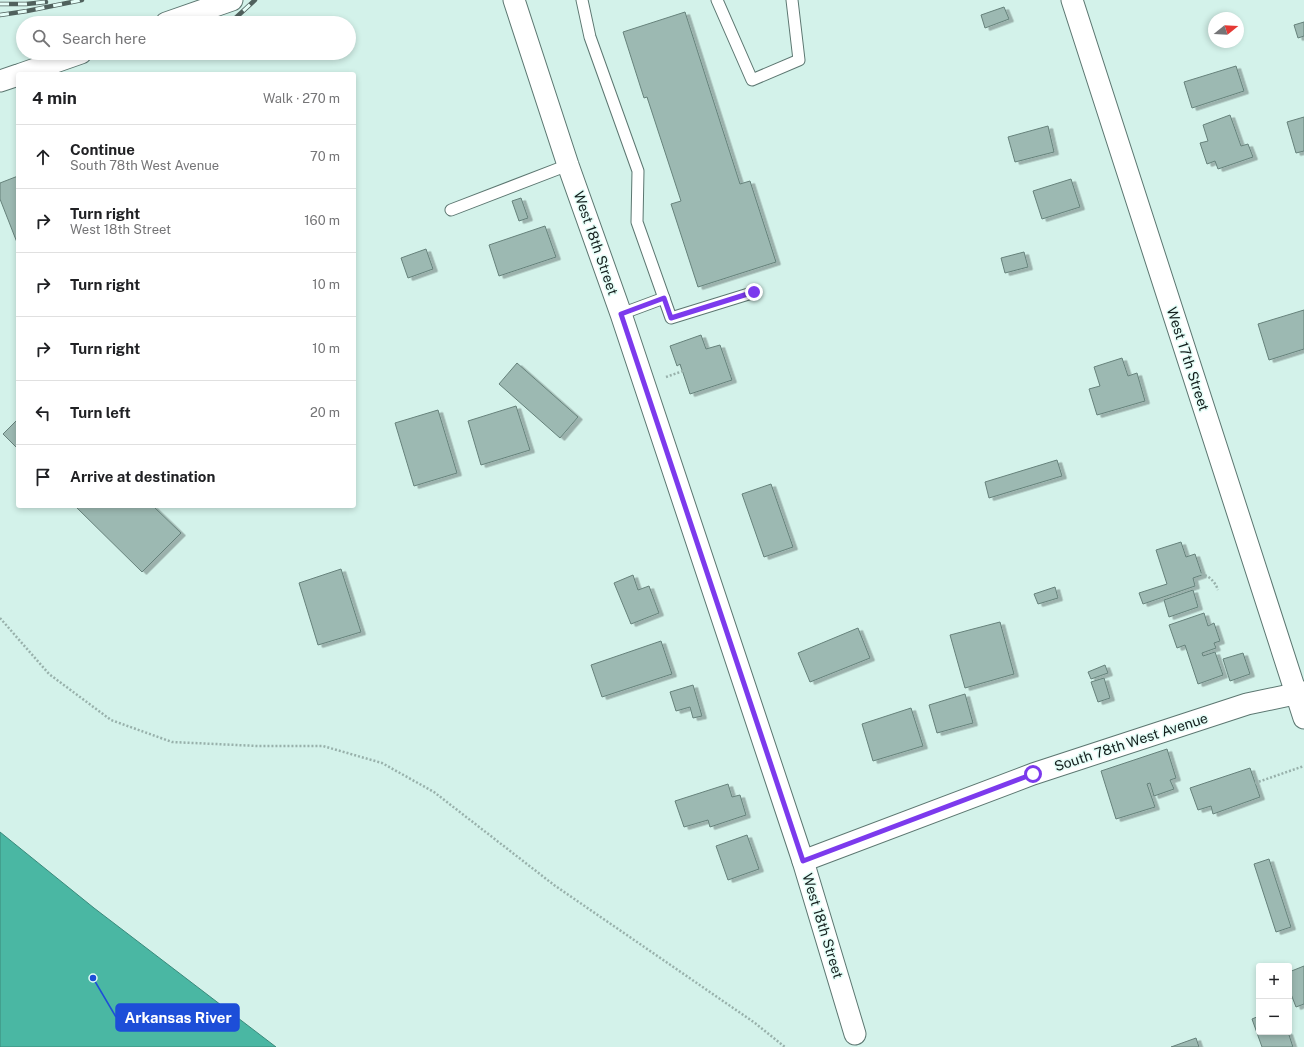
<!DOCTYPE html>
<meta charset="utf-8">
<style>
:root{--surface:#fff;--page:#f2f2f2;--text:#202124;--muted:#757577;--line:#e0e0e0}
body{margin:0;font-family:"Public Sans",sans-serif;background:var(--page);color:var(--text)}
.controls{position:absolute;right:12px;bottom:12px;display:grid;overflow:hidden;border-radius:4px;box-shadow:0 2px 6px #0003}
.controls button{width:36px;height:36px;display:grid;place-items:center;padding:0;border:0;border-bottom:1px solid var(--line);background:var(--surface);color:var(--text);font:20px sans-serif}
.compass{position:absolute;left:1208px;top:12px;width:36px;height:36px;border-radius:50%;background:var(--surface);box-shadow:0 2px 6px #0003;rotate:72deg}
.stop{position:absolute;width:12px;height:12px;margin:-9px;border:3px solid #7c3aed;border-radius:50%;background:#fff}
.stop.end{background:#7c3aed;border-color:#fff;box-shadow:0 1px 4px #0008}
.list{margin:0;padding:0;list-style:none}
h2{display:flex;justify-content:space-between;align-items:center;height:52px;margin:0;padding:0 16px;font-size:17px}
h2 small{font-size:13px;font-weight:400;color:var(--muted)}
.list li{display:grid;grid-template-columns:26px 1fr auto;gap:12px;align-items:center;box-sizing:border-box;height:64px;padding:0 16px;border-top:1px solid var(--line)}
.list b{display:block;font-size:15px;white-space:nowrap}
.list p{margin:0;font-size:13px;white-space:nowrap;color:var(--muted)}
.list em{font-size:13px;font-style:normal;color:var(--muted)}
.icon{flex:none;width:22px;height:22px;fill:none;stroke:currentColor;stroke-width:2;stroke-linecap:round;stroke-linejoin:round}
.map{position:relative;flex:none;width:1304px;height:1047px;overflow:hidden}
.search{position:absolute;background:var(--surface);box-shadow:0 2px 6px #0003;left:16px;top:16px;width:340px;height:44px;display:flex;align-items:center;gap:10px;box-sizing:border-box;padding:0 14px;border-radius:22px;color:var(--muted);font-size:15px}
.panel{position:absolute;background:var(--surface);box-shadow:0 2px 6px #0003;left:16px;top:72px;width:340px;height:436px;border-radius:4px}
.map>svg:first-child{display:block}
.water{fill:#4ab7a3;stroke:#3a897b}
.building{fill:#9cb9b2;stroke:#66827b;filter:url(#shadow)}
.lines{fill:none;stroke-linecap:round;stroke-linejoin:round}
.service-casing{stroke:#5c7771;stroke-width:13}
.minor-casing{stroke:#5c7771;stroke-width:23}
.path{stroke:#98b1ab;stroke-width:2.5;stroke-dasharray:2 2;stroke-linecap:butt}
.service{stroke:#fff;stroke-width:11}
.minor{stroke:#fff;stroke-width:21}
.rail-casing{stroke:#50615d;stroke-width:4.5}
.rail{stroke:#e5fef8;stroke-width:3;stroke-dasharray:9;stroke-linecap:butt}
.route{stroke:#7c3aed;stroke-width:5}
.labels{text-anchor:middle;stroke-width:3;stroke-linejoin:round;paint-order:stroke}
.street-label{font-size:14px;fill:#141f1d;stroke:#e5fef8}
.leader{fill:none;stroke:#1d4ed8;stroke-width:1.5}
.callout-dot{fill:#1d4ed8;stroke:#e5fef8;stroke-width:1.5}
.callout{fill:#1d4ed8;stroke:#1d4ed8;stroke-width:1.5}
.callout-label{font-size:15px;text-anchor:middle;font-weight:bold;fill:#fff}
</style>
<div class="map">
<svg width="1304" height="1047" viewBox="0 0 1304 1047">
<defs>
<filter id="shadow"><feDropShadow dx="4.5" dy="2.5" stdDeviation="0" flood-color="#0004"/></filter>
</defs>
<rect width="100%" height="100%" fill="#d3f2ea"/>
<path class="water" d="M0,832L94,908L276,1047H0Z"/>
<g class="building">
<path d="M1004,7L1009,19L985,28L981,15Z"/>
<path d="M685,12L740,184L750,181L776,262L698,287L671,204L681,201L647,97L644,98L623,32Z"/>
<path d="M1304,22V36L1298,38L1294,25Z"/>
<path d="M1236,66L1244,91L1192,108L1184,82Z"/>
<path d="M1230,115L1241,146L1248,144L1253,157L1218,169L1215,161L1207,164L1200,143L1208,141L1203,125Z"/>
<path d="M1304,117V151L1296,153L1287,122Z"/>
<path d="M1048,126L1054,152L1015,162L1008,137Z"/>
<path d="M18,176V245L0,199V183Z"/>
<path d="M1071,179L1080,207L1042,219L1033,191Z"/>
<path d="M521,198L528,218L519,221L512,201Z"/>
<path d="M545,226L556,257L499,276L489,245Z"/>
<path d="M426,249L433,269L408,278L401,258Z"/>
<path d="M1024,252L1028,267L1005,273L1001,258Z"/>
<path d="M1304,310V349L1269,360L1258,324Z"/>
<path d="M701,335L706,349L720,345L732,380L690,394L680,364L677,366L670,346Z"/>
<path d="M1122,358L1128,376L1137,373L1145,401L1097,415L1089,389L1100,386L1094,367Z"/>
<path d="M517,363L578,417L560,438L499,384Z"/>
<path d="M516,406L530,450L481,465L468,421Z"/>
<path d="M438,410L457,473L414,486L395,423Z"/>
<path d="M18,419V449L3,434Z"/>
<path d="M1057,460L1062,476L989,498L985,482Z"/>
<path d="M771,484L793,547L764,557L742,494Z"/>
<path d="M75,506H153L181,533L142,572Z"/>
<path d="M1181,542L1186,557L1195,554L1202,575L1193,578L1195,586L1143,604L1139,593L1167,584L1156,550Z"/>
<path d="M341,569L361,632L318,645L299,583Z"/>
<path d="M633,575L638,590L649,586L659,613L631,624L614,583Z"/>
<path d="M1055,587L1058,598L1038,604L1034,594Z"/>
<path d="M1193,590L1198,607L1169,617L1164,600Z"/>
<path d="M1204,613L1208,626L1214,623L1220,641L1214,643L1216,648L1202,653L1203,656L1215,652L1223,675L1198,684L1185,645L1177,648L1169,625Z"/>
<path d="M1000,622L1014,674L965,688L950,635Z"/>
<path d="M858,628L870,658L810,682L798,653Z"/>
<path d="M661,641L672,674L602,697L591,665Z"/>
<path d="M1243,653L1250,674L1230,681L1223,659Z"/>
<path d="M1105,665L1108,673L1091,679L1088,672Z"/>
<path d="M1104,678L1110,698L1098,702L1091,682Z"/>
<path d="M693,685L702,716L693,718L690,707L676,711L670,692Z"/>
<path d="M965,694L973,723L937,733L929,705Z"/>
<path d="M911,708L923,746L873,761L862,724Z"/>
<path d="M1167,749L1176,778L1170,780L1174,789L1154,796L1150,783L1147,784L1155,807L1116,819L1101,771Z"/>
<path d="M1250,768L1260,797L1213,814L1211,806L1198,810L1190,788Z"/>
<path d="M728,784L732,797L740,795L746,815L710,827L708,820L684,827L675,801Z"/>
<path d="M747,835L759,869L728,880L716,846Z"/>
<path d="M1269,859L1291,927L1276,932L1254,864Z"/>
<path d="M1304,966V1004L1296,1007L1289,989V972Z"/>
<path d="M1259,1016V1032H1288L1293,1047H1262L1252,1019Z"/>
<path d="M1196,1038L1199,1047H1171Z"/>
</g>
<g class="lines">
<defs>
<g id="service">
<path d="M582,0L590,37L638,171L637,222L671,318L755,292"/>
<path d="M717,0L752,80L799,60L792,0"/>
<path d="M451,210L568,165"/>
<path d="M621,314L664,298"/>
</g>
<g id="minor">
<path d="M514,0L568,165L621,314L803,861L855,1034"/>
<path d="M1072,0L1304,718"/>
<path d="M166,23L232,0"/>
<path d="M21,74L81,53"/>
<path d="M0,81L18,75"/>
<path d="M803,861L1033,774L1247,704L1304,692"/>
</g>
</defs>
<use href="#service" class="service-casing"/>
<use href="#minor" class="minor-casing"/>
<g class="path">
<path d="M666,377L683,371"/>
<path d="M1201,574C1210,576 1215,582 1218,590"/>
<path d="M0,618L49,674L111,720L172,742L258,746H323L382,763L434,792L554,885L755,1023L785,1047"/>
<path d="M1255,783L1304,766"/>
</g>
<use href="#service" class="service"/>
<use href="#minor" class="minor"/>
<defs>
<g id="rail">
<path d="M0,4H26L46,2"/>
<path d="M0,15L27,11L82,0"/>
<path d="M230,23L255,0"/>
</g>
</defs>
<use href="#rail" class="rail-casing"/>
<use href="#rail" class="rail"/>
</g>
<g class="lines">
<path class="route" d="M754,292L671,318L664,298L621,314L803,861L1033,774"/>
</g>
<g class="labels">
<g class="street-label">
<text transform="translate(596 243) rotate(71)" y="5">West 18th Street</text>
<text transform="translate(1188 359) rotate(72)" y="5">West 17th Street</text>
<text transform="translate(1131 742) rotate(-18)" y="5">South 78th West Avenue</text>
<text transform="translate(823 926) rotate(73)" y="5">West 18th Street</text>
</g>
</g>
<path class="leader" d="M93 978L116 1017"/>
<circle class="callout-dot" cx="93" cy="978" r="4"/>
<rect class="callout" x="116" y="1004" width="123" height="27" rx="4"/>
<g class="callout-label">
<text x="178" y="1023">Arkansas River</text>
</g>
</svg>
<div class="controls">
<button>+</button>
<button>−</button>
</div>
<svg class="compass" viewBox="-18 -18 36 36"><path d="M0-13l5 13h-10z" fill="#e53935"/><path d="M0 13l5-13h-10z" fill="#757577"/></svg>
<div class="stop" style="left:1033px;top:774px"></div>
<div class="stop end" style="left:754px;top:292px"></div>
<div class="search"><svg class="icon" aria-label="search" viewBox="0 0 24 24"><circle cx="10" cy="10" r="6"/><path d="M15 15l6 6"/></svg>Search here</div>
<section class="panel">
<h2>4 min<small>Walk · 270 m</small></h2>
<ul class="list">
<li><svg class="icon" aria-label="ahead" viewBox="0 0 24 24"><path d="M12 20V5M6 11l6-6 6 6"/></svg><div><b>Continue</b><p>South 78th West Avenue</p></div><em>70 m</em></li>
<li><svg class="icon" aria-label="right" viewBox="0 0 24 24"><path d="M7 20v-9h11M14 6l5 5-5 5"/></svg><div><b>Turn right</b><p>West 18th Street</p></div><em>160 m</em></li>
<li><svg class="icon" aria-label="right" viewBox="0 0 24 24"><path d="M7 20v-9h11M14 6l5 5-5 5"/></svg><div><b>Turn right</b></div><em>10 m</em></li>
<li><svg class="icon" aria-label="right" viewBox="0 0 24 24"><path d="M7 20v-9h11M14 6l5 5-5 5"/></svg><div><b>Turn right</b></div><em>10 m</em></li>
<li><svg class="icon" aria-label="left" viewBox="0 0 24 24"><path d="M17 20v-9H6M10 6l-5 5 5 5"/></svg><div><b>Turn left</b></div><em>20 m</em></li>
<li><svg class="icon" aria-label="arrive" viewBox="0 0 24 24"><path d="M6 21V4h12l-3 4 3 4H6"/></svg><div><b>Arrive at destination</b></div></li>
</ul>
</section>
</div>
